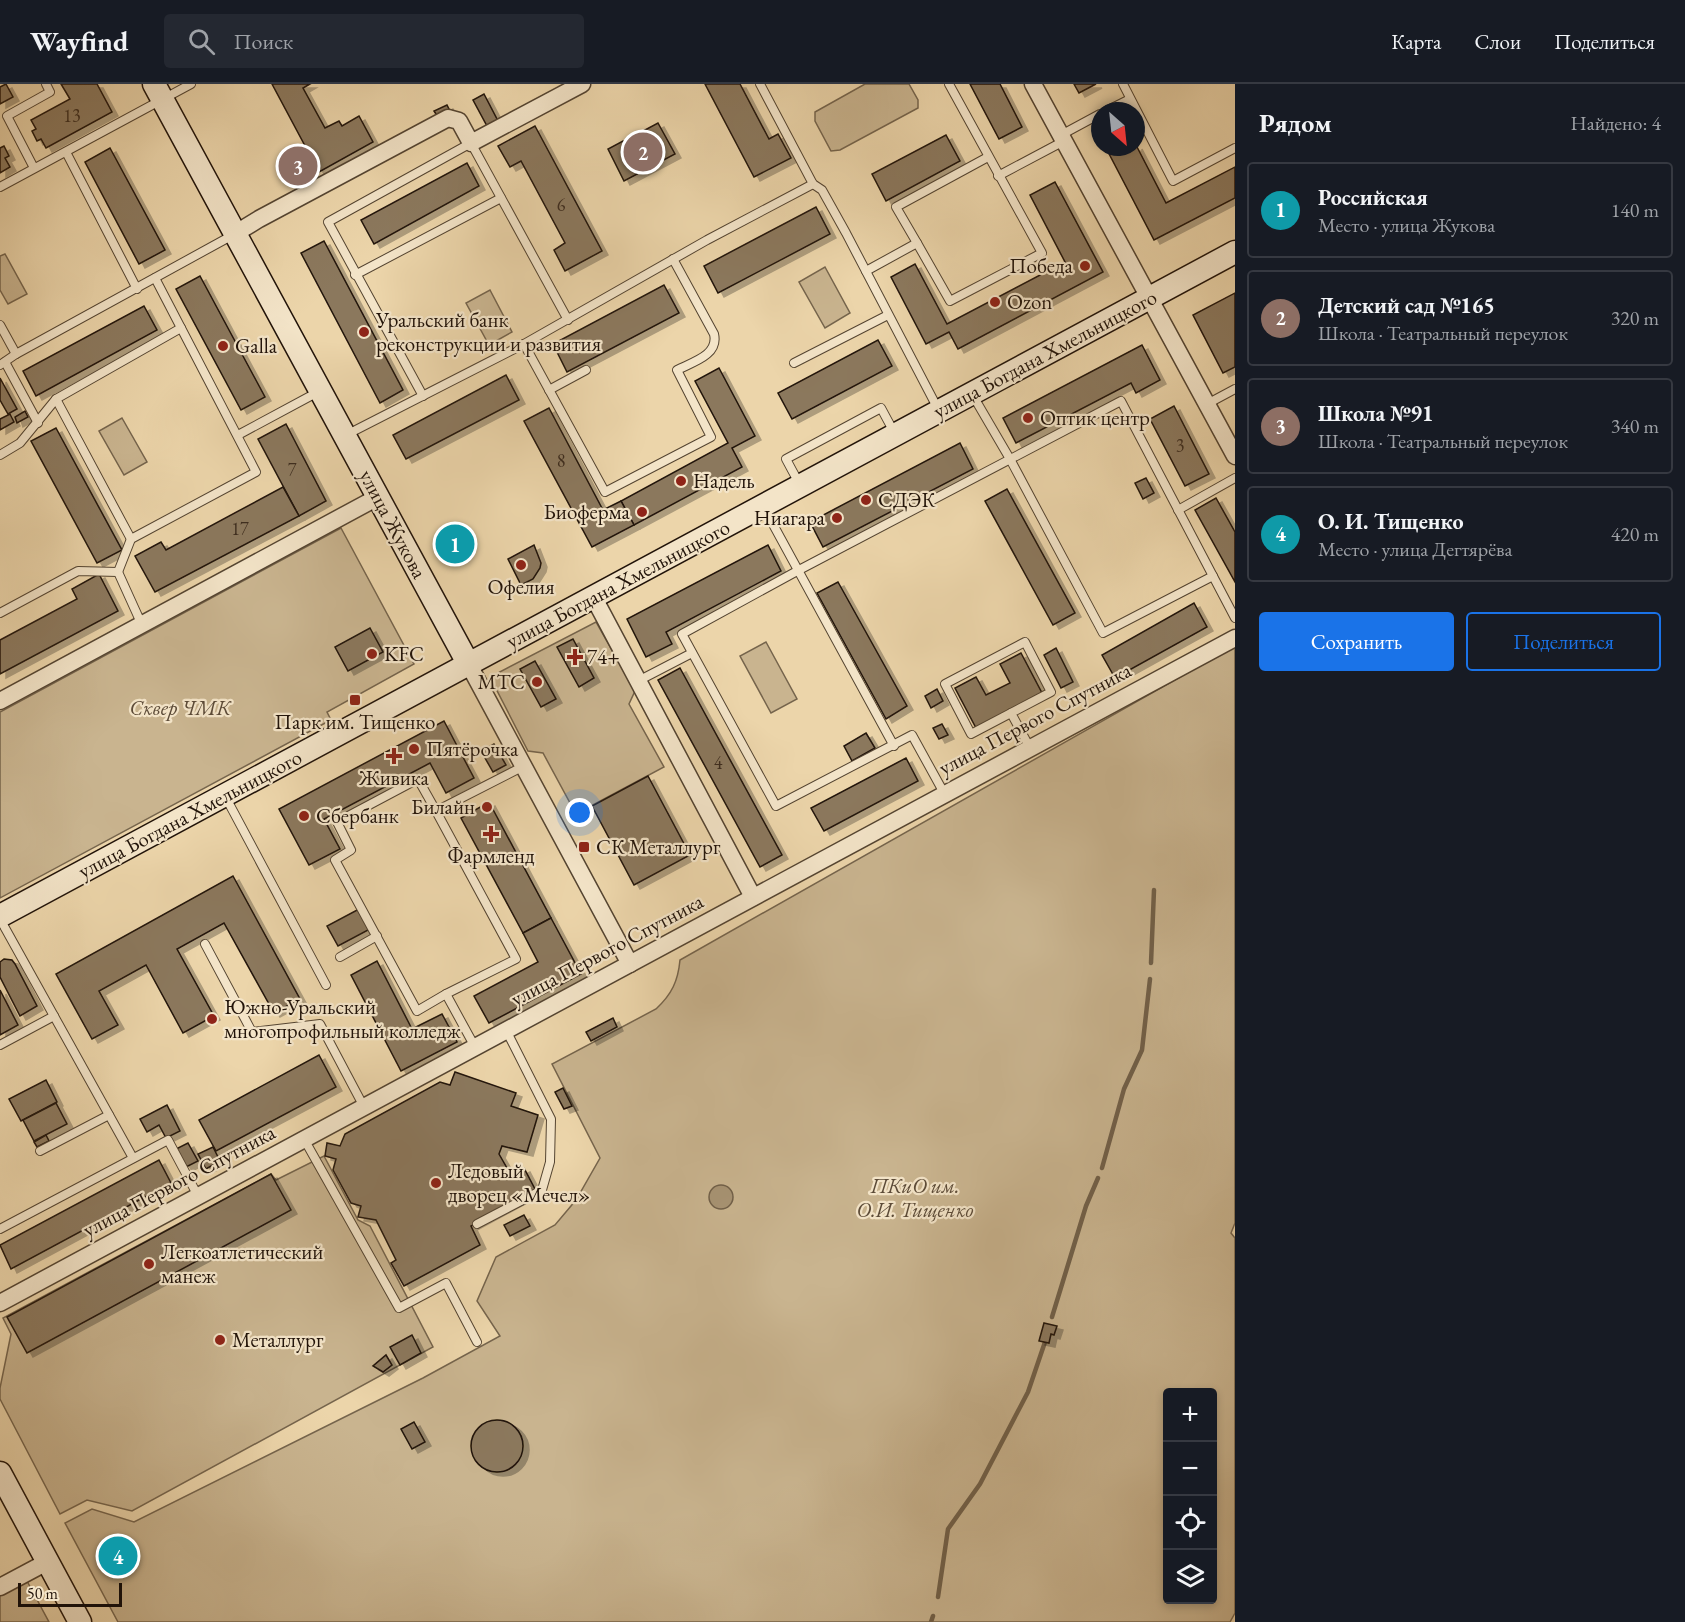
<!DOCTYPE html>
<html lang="ru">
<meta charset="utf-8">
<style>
:root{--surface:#171b24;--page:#242831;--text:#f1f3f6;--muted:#9ea1a6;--line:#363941;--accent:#1a73e8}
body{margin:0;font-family:"EB Garamond",serif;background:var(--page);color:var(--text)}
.controls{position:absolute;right:18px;bottom:18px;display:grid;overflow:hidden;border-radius:6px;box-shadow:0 3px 9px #0003}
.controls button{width:54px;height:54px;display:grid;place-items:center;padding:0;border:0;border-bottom:2px solid var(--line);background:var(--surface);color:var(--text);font:30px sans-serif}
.compass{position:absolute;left:1091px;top:18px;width:54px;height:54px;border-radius:50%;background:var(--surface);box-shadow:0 3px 9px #0003;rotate:153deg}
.scale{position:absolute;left:18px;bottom:15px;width:104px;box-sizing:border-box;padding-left:6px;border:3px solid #211309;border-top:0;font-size:16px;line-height:21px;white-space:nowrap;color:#211309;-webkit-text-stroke:4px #f3e4c8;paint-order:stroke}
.you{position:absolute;left:580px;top:729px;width:21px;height:21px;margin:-15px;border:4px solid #fff;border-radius:50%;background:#1a73e8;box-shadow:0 0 0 9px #1a73e833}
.badge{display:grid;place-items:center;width:39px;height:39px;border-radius:50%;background:var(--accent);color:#fff;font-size:20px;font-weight:700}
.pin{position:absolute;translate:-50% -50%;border:3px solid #fff;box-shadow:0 2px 6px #0006}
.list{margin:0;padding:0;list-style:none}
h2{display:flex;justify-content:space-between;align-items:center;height:78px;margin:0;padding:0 24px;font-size:26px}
h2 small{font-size:20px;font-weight:400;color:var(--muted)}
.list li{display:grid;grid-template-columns:39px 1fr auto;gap:18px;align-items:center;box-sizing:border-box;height:96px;margin:0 12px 12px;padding:0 12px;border:2px solid var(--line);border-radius:6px}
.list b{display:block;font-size:22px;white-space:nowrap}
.list p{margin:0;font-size:20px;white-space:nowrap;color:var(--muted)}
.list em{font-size:20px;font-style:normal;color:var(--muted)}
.actions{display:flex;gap:12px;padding:18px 24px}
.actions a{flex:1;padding:14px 0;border:2px solid var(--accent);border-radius:6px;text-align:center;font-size:21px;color:var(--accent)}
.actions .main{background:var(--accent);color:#fff}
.icon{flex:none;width:33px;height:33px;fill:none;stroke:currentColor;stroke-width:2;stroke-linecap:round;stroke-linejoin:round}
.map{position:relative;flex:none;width:1235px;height:1538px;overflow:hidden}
header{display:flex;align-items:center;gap:36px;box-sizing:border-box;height:84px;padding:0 30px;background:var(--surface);border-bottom:2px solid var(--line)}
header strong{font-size:28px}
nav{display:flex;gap:33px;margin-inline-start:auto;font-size:21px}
.search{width:420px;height:54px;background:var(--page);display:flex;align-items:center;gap:15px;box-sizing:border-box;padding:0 21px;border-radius:6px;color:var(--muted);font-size:22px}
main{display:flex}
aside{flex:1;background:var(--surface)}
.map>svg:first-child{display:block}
.green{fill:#c9b48f;stroke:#75644c;stroke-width:1.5;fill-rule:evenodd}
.water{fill:#a79373;stroke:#716049;stroke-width:1.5}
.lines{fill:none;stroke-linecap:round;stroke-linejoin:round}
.stream{stroke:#716049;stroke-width:4.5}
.building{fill:#8b785d;stroke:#211309;stroke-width:1.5;filter:url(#shadow)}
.lane-casing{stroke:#544431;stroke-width:10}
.street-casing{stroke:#544431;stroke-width:19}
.secondary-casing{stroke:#211309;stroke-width:25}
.lane{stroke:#f3e4c8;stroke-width:8}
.street{stroke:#f3e4c8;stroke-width:16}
.secondary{stroke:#f3e4c8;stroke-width:22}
.poi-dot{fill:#8f2418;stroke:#f3e4c8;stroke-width:2}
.labels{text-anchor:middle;stroke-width:4.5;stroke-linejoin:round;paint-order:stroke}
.number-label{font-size:18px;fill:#3c2c1e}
.poi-label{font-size:21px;fill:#211309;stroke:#f3e4c8;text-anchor:start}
.street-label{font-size:21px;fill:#211309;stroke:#f3e4c8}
.park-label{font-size:21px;font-style:italic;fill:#5c4b38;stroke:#f3e4c8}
</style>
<header>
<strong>Wayfind</strong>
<div class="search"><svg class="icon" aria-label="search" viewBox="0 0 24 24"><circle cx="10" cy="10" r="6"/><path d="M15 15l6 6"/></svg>Поиск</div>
<nav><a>Карта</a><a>Слои</a><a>Поделиться</a></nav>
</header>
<main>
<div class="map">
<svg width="1235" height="1538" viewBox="0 0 1235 1538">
<defs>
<filter id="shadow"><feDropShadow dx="6" dy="4" stdDeviation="0" flood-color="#0004"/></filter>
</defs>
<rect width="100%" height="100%" fill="#ecd5aa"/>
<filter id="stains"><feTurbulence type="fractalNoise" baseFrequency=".00333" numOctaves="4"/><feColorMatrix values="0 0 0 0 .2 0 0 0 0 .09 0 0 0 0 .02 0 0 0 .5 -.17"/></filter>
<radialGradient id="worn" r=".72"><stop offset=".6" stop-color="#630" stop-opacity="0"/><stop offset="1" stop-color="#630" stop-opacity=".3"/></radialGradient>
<g class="green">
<path d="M865,0H909L918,16V24L840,66L831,67L815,37V28Z"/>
<path d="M5,170L27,210L8,220L0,206V172Z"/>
<path d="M825,183L850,229L825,244L799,198Z"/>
<path d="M490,206L512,248L489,261L466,219Z"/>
<path d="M122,334L147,378L124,391L99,347Z"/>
<path d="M341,444L414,580L327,628L331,636L0,814V628Z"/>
<path d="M596,538L635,607L629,620L664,683L576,730L543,669L528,667L490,593Z"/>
<path d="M766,558L797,615L771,629L740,572Z"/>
<path d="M1235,562V1139L1231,1149L1235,1154V1529L1230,1538H118L65,1439L92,1425L134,1438L423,1294L500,1252L477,1217L496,1173L555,1141L576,1116L600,1074L552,980L656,925C672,910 678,897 680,876ZM1168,1308H1212V1516H1168Z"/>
<path d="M324,1072L358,1136L370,1142L433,1263L132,1427L87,1416L60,1430L0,1315V1304L11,1250L3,1234L271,1090L276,1096Z"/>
<path d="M27,1497L49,1538H0V1511Z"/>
</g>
<circle class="water" cx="721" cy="1113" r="12"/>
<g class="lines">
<g class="stream">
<path d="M1151,879L1154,806"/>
<path d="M1102,1084L1124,1005L1142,966L1150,895"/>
<path d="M1052,1233L1086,1122L1098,1094"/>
<path d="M938,1513L948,1445L980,1400L1028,1308L1045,1258"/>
<path d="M931,1538L933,1532"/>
</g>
</g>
<g class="building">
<path d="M6,0L13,13L0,20V3Z"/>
<path d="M61,0H97L112,28L46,64L41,55L37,57L32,47L36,45L31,36L70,15Z"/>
<path d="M272,0H310L303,4L325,44L339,37L342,42L359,32L373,58L319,88Z"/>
<path d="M705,0H740L769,55L778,50L791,74L754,93Z"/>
<path d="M970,0H1000L1022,43L999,55Z"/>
<path d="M1074,0H1096L1079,9Z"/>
<path d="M484,10L498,37L487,42L473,16Z"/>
<path d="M447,21L450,27L438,33L434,27Z"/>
<path d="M658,39L675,70L624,97L608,65L623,57L626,63L646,52L643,47Z"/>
<path d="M535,42L602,167L565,187L554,166L565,159L521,77L510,83L498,62Z"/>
<path d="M946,51L960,77L886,117L872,90Z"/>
<path d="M1136,61L1166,119L1235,83V114L1154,156L1106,64L1136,63Z"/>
<path d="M4,62L9,72L5,74L10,83L0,89V64Z"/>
<path d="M110,64L165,166L139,180L85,78Z"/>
<path d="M467,79L479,102L374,160L361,136Z"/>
<path d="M1055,98L1103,188L958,265L949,248L926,260L891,193L915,180L947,240L1065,178L1030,111Z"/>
<path d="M816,123L830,150L718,209L704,182Z"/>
<path d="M324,157L403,306L380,319L301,169Z"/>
<path d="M200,192L265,313L241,326L176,205Z"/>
<path d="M664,201L679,229L567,288L553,260Z"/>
<path d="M1235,209V283L1223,289L1193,231Z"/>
<path d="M144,222L157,246L36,312L23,287Z"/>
<path d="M878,256L892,282L792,335L778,309Z"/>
<path d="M1142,261L1160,296L1136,309L1131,299L1016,359L1003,334Z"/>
<path d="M719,284L755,352L732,364L742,383L634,441L621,417L728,359L695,297Z"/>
<path d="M506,291L519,316L406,375L393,351Z"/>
<path d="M0,294L17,325L8,330L0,316Z"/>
<path d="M1174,322L1209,390L1185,402L1150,335Z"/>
<path d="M549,324L603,426L621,417L634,441L592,463L524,337Z"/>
<path d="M25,327L28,333L17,339L15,333Z"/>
<path d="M10,330L14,338L0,346V335Z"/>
<path d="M286,340L326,417L299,432L258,355Z"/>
<path d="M56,344L122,466L97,479L31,357Z"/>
<path d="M960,359L973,385L823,463L810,438Z"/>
<path d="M1146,394L1154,409L1143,415L1135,399Z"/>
<path d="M283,403L299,432L155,508L135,472L161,458L166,466Z"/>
<path d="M1007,405L1075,529L1053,541L985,417Z"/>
<path d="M1216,414L1235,448V498L1195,426Z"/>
<path d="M534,461L541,479L540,484L533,495L521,501L508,475Z"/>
<path d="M768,461L781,487L666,548L672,560L646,573L627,535Z"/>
<path d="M99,490L118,527L0,590V556L77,515L72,505Z"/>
<path d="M838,498L907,622L886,635L817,509Z"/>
<path d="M1194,519L1207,543L1115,594L1102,571Z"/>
<path d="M370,544L383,568L348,587L335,563Z"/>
<path d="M573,555L594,594L579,603L557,563Z"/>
<path d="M1056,564L1073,598L1061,604L1044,571Z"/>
<path d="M1021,569L1042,609L976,644L955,604L976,593L986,611L1010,599L1000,580Z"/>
<path d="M535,577L556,615L541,623L520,585Z"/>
<path d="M680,584L782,771L760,783L658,596Z"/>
<path d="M937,605L943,617L931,624L925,612Z"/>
<path d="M444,637L474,694L446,709L430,679L324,735L340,765L309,781L279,725Z"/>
<path d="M942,640L948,651L939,655L933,644Z"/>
<path d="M866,649L875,664L852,677L844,662Z"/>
<path d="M494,660L506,681L493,688L481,667Z"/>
<path d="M906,674L918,697L824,747L811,724Z"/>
<path d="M648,692L690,771L634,801L592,722Z"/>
<path d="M489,718L551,834L523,849L461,734Z"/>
<path d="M233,792L300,915L274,929L224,839L177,865L214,932L183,949L146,881L99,907L118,941L92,955L56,890Z"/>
<path d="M359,825L370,845L338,862L327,842Z"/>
<path d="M551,834L581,890L489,939L474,912L538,878L523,849Z"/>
<path d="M4,875L12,876L15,880L37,922L20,932L0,893V878Z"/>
<path d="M377,877L412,945L442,930L457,958L401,987L351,891Z"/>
<path d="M0,906L18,941L0,951Z"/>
<path d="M613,934L617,943L591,957L586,948Z"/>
<path d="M319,971L336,1003L216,1067L199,1036Z"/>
<path d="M455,988L516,1009L511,1022L538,1031L527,1068L502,1062L499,1070L511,1091L524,1084L536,1107L471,1142L480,1161L404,1202L391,1179L396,1176L376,1136L358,1133L361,1122L351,1119L333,1086L336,1075L325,1072L327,1059L340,1062L345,1050L440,998L450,1001Z"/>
<path d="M46,996L57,1018L21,1037L9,1015Z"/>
<path d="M563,1004L572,1022L564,1025L555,1008Z"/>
<path d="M56,1019L67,1040L34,1057L23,1036Z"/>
<path d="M167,1021L180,1047L166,1054L159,1041L147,1048L140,1035Z"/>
<path d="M46,1051L49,1057L37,1063L34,1058Z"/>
<path d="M188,1059L198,1077L186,1083L176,1065Z"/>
<path d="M213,1063L220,1077L206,1085L198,1070Z"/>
<path d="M159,1076L171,1099L11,1185L0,1161Z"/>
<path d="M271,1090L291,1126L27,1269L7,1233Z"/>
<path d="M524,1131L530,1142L510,1152L504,1141Z"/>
<path d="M1044,1239L1057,1242L1054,1251L1051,1250L1049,1259L1039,1257Z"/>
<path d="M412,1251L421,1269L400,1281L390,1263Z"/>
<path d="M386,1271L392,1281L383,1288L373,1282Z"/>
<circle cx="497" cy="1362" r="26"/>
<path d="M414,1338L425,1358L412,1365L401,1345Z"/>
</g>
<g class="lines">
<defs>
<g id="lane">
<path d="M760,0L813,100L822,106L846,149L938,325"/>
<path d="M1123,0L1173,97L1235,64"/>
<path d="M1106,27L1130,15"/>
<path d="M1061,51L1100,30"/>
<path d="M66,68L137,205"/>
<path d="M34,84L7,32L50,8L46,0"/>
<path d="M998,92L1064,57"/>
<path d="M0,103L191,0"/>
<path d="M917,159L896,123L988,73"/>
<path d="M866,187L917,159L950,217L1042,169L949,0"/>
<path d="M355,191L501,114"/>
<path d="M0,241L16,270"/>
<path d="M524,260L605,408L711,353L677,286C693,278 719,271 714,250L673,175"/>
<path d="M5,278L38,339"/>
<path d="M794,279L888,231"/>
<path d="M0,281L16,270L233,151"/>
<path d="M549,306L586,286"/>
<path d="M972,310L1010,375L1103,549L1213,492"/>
<path d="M423,312L328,138L471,59L568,236"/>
<path d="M56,315L131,455"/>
<path d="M1207,320L1235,305"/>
<path d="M238,351L318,308"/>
<path d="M346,351L524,260L707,156L813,100"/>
<path d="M0,371L20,359L56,315L181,244"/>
<path d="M800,401L786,375L881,324L895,350"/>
<path d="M763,422L894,662"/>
<path d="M1178,426L1235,394"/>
<path d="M118,488L142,541"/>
<path d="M0,529L78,487L118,488L131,455L256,388L155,194"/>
<path d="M1025,558L1051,608L971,650L945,600Z"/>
<path d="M638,597L692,569"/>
<path d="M1011,629L1030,664"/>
<path d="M944,709L912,651L776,722L682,550L799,486L1121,317L1235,534"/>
<path d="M225,712L326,901"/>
<path d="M436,727L418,695L337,738L351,766L335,776L417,927L446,910L475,963"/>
<path d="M0,835L54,932L0,961"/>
<path d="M205,860L252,948L320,940L364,1023"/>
<path d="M340,873L377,852"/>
<path d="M446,910L516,875L436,727L524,682"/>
<path d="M54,932L133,1074"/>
<path d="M304,1055L399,1224L446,1199L477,1258"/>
<path d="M40,1067L109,1031"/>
<path d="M477,1140L542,1106L550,1078L551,1035L506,946"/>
<path d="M0,1145L168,1056L198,1112"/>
</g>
<g id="street">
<path d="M1033,0L1235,372"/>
<path d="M236,149L259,135L448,34L459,37L471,59L582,0"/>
<path d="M594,514L753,813"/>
<path d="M469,581L630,880"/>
<path d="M0,617L378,413"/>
<path d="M0,1219L1235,554"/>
<path d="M0,1503L47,1478"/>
</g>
<g id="secondary">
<path d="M154,0L469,581"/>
<path d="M0,832L1235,168"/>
<path d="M0,1389L80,1538"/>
</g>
</defs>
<use href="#lane" class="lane-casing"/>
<use href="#street" class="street-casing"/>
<use href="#secondary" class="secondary-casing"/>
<use href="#lane" class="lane"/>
<use href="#street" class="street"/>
<use href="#secondary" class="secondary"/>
</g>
<g class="poi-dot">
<circle cx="1085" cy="182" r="6"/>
<circle cx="995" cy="218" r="6"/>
<circle cx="364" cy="248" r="6"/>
<circle cx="223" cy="262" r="6"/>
<circle cx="1028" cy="334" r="6"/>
<circle cx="681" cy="397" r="6"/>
<circle cx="866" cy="416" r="6"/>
<circle cx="642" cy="428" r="6"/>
<circle cx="837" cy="434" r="6"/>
<circle cx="521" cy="481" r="6"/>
<circle cx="372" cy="570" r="6"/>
<path d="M572 564h6v6h6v6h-6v6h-6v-6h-6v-6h6z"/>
<circle cx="537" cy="598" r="6"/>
<rect x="349" y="610" width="12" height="12" rx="3"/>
<circle cx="414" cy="665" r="6"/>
<path d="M391 663h6v6h6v6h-6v6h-6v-6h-6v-6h6z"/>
<circle cx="487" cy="723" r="6"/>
<circle cx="304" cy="732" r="6"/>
<path d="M488 741h6v6h6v6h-6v6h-6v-6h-6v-6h6z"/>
<rect x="578" y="757" width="12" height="12" rx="3"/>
<circle cx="212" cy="935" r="6"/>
<circle cx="436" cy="1099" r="6"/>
<circle cx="149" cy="1180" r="6"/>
<circle cx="220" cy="1256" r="6"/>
</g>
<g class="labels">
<g class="number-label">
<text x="72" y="38">13</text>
<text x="561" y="127">6</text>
<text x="1180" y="368">3</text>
<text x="561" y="383">8</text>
<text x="292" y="392">7</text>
<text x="240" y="451">17</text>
<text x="718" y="685">4</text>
</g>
<g class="poi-label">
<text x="1073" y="189" text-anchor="end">Победа</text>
<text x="1007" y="225">Ozon</text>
<text x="376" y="243">Уральский банк<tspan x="376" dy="24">реконструкции и развития</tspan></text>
<text x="235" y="269">Galla</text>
<text x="1040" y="341">Оптик центр</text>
<text x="693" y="404">Надель</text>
<text x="878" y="423">СДЭК</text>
<text x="630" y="435" text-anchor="end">Биоферма</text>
<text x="825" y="441" text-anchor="end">Ниагара</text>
<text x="521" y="510" text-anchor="middle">Офелия</text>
<text x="384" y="577">KFC</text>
<text x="587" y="580">74+</text>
<text x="525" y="605" text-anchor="end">МТС</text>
<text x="355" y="645" text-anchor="middle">Парк им. Тищенко</text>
<text x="426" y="672">Пятёрочка</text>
<text x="394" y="701" text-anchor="middle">Живика</text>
<text x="475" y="730" text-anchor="end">Билайн</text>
<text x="316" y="739">Сбербанк</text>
<text x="596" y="770">СК Металлург</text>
<text x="491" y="779" text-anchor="middle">Фармленд</text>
<text x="224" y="930">Южно-Уральский<tspan x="224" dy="24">многопрофильный колледж</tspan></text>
<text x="448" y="1094">Ледовый<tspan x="448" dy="24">дворец «Мечел»</tspan></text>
<text x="161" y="1175">Легкоатлетический<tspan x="161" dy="24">манеж</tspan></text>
<text x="232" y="1263">Металлург</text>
</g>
<g class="street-label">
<text transform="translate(1045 270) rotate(-28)" y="7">улица Богдана Хмельницкого</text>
<text transform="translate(393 440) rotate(62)" y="7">улица Жукова</text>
<text transform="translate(618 500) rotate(-28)" y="7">улица Богдана Хмельницкого</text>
<text transform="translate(1035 635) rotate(-28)" y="7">улица Первого Спутника</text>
<text transform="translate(190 730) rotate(-28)" y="7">улица Богдана Хмельницкого</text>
<text transform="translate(607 866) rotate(-28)" y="7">улица Первого Спутника</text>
<text transform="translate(179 1097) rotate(-28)" y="7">улица Первого Спутника</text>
</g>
<g class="park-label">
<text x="180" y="631">Сквер ЧМК</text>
<text x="915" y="1109">ПКиО им.<tspan x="915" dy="24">О.И. Тищенко</tspan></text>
</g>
</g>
<rect width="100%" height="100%" filter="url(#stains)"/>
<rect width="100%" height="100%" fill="url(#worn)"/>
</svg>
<div class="controls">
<button>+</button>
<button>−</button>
<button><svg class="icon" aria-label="locate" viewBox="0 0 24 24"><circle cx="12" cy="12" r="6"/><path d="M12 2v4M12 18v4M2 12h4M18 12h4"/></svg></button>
<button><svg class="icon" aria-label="layers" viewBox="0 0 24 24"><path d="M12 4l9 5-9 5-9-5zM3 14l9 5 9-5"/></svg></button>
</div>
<svg class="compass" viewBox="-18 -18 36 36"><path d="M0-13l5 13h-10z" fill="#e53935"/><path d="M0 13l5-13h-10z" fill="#9ea1a6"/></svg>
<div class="scale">50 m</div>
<div class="you"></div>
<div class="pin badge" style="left:455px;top:460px;background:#0f9aa8">1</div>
<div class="pin badge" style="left:643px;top:68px;background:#8d6e63">2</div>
<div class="pin badge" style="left:298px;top:82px;background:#8d6e63">3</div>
<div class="pin badge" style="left:118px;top:1472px;background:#0f9aa8">4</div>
</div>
<aside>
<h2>Рядом<small>Найдено: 4</small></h2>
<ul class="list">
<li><span class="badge" style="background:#0f9aa8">1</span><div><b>Российская</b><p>Место · улица Жукова</p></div><em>140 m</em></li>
<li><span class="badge" style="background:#8d6e63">2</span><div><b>Детский сад №165</b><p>Школа · Театральный переулок</p></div><em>320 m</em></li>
<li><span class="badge" style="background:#8d6e63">3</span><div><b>Школа №91</b><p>Школа · Театральный переулок</p></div><em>340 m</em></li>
<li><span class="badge" style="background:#0f9aa8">4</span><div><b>О. И. Тищенко</b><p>Место · улица Дегтярёва</p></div><em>420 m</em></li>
</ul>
<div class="actions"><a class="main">Сохранить</a><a>Поделиться</a></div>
</aside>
</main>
